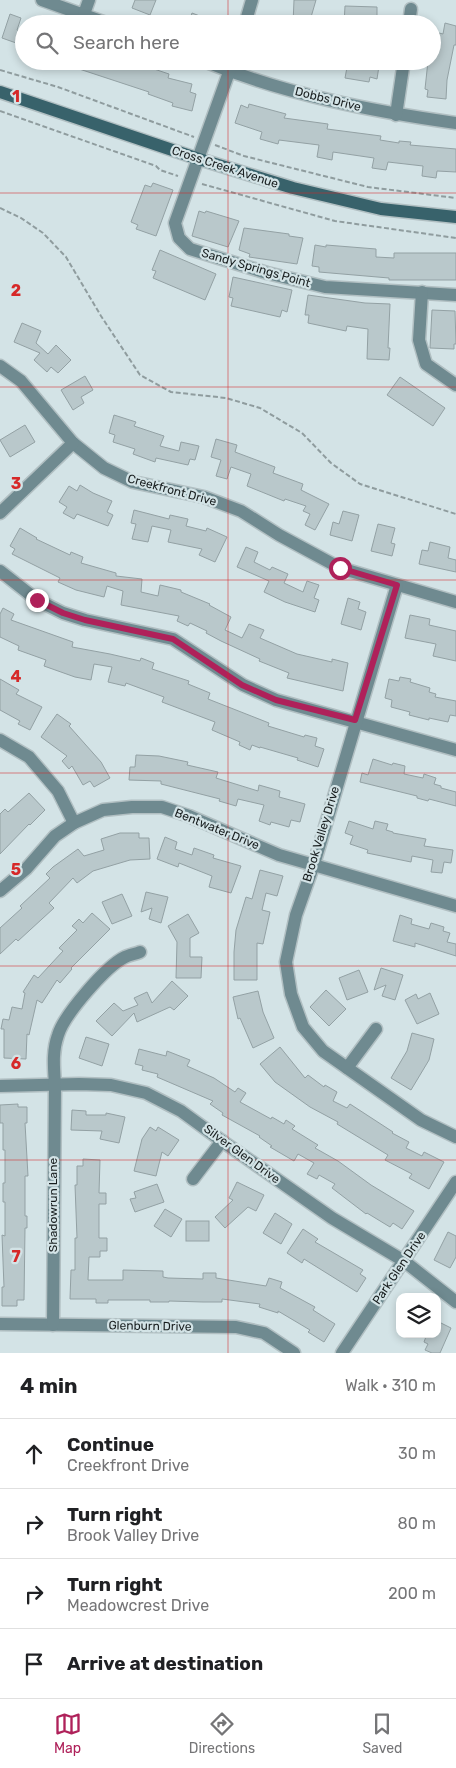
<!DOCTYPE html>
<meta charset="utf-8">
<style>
:root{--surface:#fff;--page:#f2f2f2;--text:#202124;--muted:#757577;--line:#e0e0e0;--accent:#af215a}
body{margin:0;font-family:Rubik,sans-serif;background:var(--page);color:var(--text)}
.controls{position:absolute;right:15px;bottom:15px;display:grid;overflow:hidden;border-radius:10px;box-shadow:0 2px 8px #0003}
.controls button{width:45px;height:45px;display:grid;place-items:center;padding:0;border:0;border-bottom:1px solid var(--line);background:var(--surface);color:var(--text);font:25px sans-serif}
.stop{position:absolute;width:15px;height:15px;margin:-11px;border:4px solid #af215a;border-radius:50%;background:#fff}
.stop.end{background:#af215a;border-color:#fff;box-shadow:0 1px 5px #0008}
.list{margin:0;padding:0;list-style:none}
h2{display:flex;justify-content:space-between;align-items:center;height:65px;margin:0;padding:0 20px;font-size:21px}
h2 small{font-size:16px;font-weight:400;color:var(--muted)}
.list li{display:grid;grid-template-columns:32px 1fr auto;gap:15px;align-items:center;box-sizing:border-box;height:70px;padding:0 20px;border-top:1px solid var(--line)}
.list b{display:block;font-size:19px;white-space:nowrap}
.list p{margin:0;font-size:16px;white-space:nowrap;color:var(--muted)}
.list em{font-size:16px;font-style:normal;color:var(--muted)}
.icon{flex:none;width:28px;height:28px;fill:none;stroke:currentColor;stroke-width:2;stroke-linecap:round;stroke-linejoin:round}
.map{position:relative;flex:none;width:456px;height:1353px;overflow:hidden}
.search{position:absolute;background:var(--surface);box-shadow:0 2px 8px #0003;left:15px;right:15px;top:15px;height:55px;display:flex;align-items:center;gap:12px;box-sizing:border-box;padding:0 18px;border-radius:28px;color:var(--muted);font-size:19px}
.sheet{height:345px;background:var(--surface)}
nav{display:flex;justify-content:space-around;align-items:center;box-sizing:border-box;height:70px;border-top:1px solid var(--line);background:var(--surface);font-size:14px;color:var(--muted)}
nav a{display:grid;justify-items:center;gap:2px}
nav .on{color:var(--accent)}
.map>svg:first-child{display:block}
.building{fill:#b9c8cb;stroke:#93a1a4}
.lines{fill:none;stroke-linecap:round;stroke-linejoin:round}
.street-casing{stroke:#b1bfc2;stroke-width:15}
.secondary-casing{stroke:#b1bfc2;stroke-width:15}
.path{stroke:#8f9c9e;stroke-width:2;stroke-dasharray:5 2.5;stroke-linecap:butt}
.street{stroke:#6f8a90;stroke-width:12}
.secondary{stroke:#38626b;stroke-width:12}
.route{stroke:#af215a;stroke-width:6}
.grid{fill:none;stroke:#d62828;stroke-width:1;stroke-opacity:0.55}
.labels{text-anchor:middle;stroke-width:4.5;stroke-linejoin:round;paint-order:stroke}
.street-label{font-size:12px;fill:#171d1e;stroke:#d3e3e6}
.grid-label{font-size:16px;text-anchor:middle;font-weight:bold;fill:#d62828;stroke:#d3e3e6;stroke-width:4.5;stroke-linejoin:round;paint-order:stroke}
</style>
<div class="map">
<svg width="456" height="1353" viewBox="0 0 456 1353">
<rect width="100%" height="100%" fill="#d3e3e6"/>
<g class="building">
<path d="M135,0H156L150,15L132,8Z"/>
<path d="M294,0H316L309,24H293Z"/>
<path d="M345,6L377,7V20L368,19V24H344Z"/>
<path d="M192,13L218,23V24H188Z"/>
<path d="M10,14L21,18L17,30L23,32L19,44L2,38Z"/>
<path d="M445,23L456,26V45H454L447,80L446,99L427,97L428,90L425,89L428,61H432V50H435L439,33L443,34Z"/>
<path d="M61,61H94L101,64L102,61H130L169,74L168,78L192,84L190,92L196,94L192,111L172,106L173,103L148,94L149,92L61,63Z"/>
<path d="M348,62L379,66L377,79L370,77L369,82L345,78Z"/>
<path d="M249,104L286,114L284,118L328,124L327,129L381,136L380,140L399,143V141L411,142L410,145L456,149V172L437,171L436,178L422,176L423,166L388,162L386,170L372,168L374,158L333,152L332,160L317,157L319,145L279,140L278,144L260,139L262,132L235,123L241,105L248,108Z"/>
<path d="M153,183L173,190L156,236L136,229L138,225L131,222L145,185L151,187Z"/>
<path d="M199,211L205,213L206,211L239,221L228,247L192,236Z"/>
<path d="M244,228L289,234V236L303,238L297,264L249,257L250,254L239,250Z"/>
<path d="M315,245L326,247V245L376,249V257L394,258V253H456V280H389V278L319,272V267L312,266Z"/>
<path d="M160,250L216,274L205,300L153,278L156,271L152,270Z"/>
<path d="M233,277L292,290L287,312L282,310L280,317L231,306L233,298L229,297Z"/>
<path d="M308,295L365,303L390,304L388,348H390L389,360L367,359L368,329L347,326L346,331L308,323L309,315H305Z"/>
<path d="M432,310L455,311L456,344H454V349L430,348Z"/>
<path d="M22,323L41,331L36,343L48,354L56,345L71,360L58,373L51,367L47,372L34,360L40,353L14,342Z"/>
<path d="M85,376L93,390L81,397L84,403L73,410L61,390Z"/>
<path d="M400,377L445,408L433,426L387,395Z"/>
<path d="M114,415L136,422L134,426L164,436L160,446L179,451L181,442L199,446L195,460L190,459L188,465L156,458L155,462L133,454L135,449L113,442L115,435L109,433Z"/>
<path d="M25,425L35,442L10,457L0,440Z"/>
<path d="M216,439L237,445L235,452L275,467L273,473L303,484L301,490L329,504L315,530L305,525L310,514L303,511L306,506L285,499L284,501L247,486L251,474L231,467L227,479L216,476L221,460L211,457Z"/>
<path d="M80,485L93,493L112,501L107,512L113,515L108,526L77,514L74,519L63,513L67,507L59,502L69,486L77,491Z"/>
<path d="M134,510L169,519L170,515L188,519L186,526L206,531L207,528L227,537L215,562L199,555L202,549L168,542L171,530L152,526L148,542L132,539L136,524L131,523Z"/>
<path d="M343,511L359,515L352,541L330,535L333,522L339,524Z"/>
<path d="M378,524L395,528L391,543L395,544L392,556L371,551Z"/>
<path d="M20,528L37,538L36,539L70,555L71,552L83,557L81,563L116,573V576L142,579L141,592L158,596L160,585L181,590V592L210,604L209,605L231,617L225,630L242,638L249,624L264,630L260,638L297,654L332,662V659L348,663L343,691L287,678L289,673L259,661L260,659L221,641L206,633L207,631L190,623L188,626L177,621L179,616L121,605L123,591L107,586L104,597L76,590L58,582L60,578L12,554L15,549L10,546Z"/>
<path d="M430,542L450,547L448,558L456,560V572L419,564L422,550L428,551Z"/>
<path d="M246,547L258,552L254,562L270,570L272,567L288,574L284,583L303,592L307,581L319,585L314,598L319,600L315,612L285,602L264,592L269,581L237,567Z"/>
<path d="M348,598L360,602L358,609L366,612L361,630L341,624Z"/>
<path d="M3,608L14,614L11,620L73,642L72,647L110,654L140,661L141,658L154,663L152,669L189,681L188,684L210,693L208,699L269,723L268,726L304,737L305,735L317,738L315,746L324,749L318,767L297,760L298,758L260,747V748L252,745L250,750L239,745L240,742L212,730L215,722L162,702L164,697L126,683L125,686L108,682L112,667L94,664L91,680L75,677L44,666L46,660L18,650L19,646L0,637V614Z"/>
<path d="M410,615L430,619L429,625L456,631V661L433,656L436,644L405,638Z"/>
<path d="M400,677L411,679L410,682L430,688L429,692L436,694L435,697L456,701V716L450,715L448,722L429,718V720L409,715L410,712L391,707L392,700L385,698L389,679L399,681Z"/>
<path d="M0,679L19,690L16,694L42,707L30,730L18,724L20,721L0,710Z"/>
<path d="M57,714L71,724L69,726L101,762L110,778L94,787L90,781L83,785L72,766L69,769L62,761L67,756L41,737Z"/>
<path d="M136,755L159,756L188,762L187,765L218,772L216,778L258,791L259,785L280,791L279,797L305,804L300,822L291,820L289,827L271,822L270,825L259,821L264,805L238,799L236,806L219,801L220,799L161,784V781L129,780L130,767H135Z"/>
<path d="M373,759L392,765L393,763L405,766L404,774L423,778L424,774L436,778L434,784L441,786V788L456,792V806L429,799L428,801L417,798V796L360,782L362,773L368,775Z"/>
<path d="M29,793L45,810L30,825L29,824L0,854V814L5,809L8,812Z"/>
<path d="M349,821L373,829L375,821L388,824L386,830L393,832V833L426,839L424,846L453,850L451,863L444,862L442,873L431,872L433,860L412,856L411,862L367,853L368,850L350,844L353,836L345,833Z"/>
<path d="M120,833H139V838H149L150,859L130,860L93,871L77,883L73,878L49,903L54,908L18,941L16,939L0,954V928L22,908L20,906L50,878L46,874L53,867L78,849L84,856L104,850L101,839Z"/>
<path d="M165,837L177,842L175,849L192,855L194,848L214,855L213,858L241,866L231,893L209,887L212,876L179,863L178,867L157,859Z"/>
<path d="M260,870L283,876L277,896L266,893L262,910L270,912L263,944L257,943V980H234V952L236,930L246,897L252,899Z"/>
<path d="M146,892L168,897L161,923L149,919L152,908L141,912Z"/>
<path d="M122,894L132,916L112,924L102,902Z"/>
<path d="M92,913L110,929L71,968L72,969L60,983L57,980L42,1003L37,1000L29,1035L27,1034L26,1059L4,1058V1029H1L3,1019L9,1020L12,1007L22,1009L25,993L23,992L34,975L38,978L63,951L59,948L77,930L72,926L79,919L83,923Z"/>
<path d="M188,914L199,933L190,938V957H202L201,978H176L177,942L168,926Z"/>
<path d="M400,915L412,919L411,924L429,929L431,923L444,927L443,931L450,933L447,942L456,944V956L415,943V947L393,941Z"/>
<path d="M381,968L403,975L395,1000L382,996L386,985L374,990Z"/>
<path d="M359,970L368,992L347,1000L339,978Z"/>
<path d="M172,981L188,996L174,1010L170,1007L137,1022L134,1013L112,1036L96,1021L114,1003L123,1011L138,1005L134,998L147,992L152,1003Z"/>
<path d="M326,990L346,1009L329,1026L310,1007Z"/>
<path d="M258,991L263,1012L274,1038L253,1048L240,1018L238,1019L233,997Z"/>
<path d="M430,993L439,1014L417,1024L405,1000L416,994L418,999Z"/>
<path d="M412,1033L434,1039L429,1060L411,1090L391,1078L407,1051Z"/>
<path d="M86,1037L109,1044L102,1066L79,1058Z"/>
<path d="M280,1047L305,1078L308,1075L324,1087L325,1085L337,1092L333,1101L347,1108L350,1104L393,1132L392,1133L409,1142L406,1148L422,1156L424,1152L444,1162L429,1189L409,1178L412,1174L385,1160L388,1155L337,1124L338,1122L310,1107L275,1082L260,1064Z"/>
<path d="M139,1049L166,1056L167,1051L190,1060L187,1066L214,1078L235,1092L238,1088L246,1093L240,1102L271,1119L272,1117L284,1124L286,1120L295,1126L292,1129L318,1145L315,1148L338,1161L371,1185L414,1211L402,1229L393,1223L390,1227L367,1213L366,1214L332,1188L335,1184L319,1175L317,1179L307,1174L314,1163L298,1154L294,1161L270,1147L272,1146L259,1137L260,1136L222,1115L223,1113L210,1104L213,1101L157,1077L158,1074L142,1070L143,1066L135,1064Z"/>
<path d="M18,1104V1107H27V1123H25L28,1176H25V1216H27V1228H25L24,1300H17V1306H2V1287H4L2,1235L5,1236V1202H3V1183H5V1150H3V1123H0V1105Z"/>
<path d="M72,1110L86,1111V1115H106V1113L125,1117L119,1143L100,1139L102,1131L71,1130Z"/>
<path d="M150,1127L156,1131L158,1127L179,1140L168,1156L162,1152L156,1176L134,1171L142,1139Z"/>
<path d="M83,1159L100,1160L99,1193H106V1204H99V1238H107V1251H100V1257H89L88,1280H123V1270L163,1271V1277L168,1278L203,1279V1273H216V1278L266,1286L269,1278L282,1282L280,1288L315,1307L313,1310L335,1324L324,1342L308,1332L310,1330L278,1311V1313L259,1307L260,1304L222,1299V1302H203L169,1301V1302H150V1300H108V1303H96V1299H70L71,1270H75V1238H77L75,1185H77V1166H83Z"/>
<path d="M237,1182L264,1195L256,1211L248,1207L225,1228L215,1217L233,1200L229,1198Z"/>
<path d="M157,1184L164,1202L135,1212L130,1199L136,1198L134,1192Z"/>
<path d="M165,1209L182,1219L171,1237L154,1226Z"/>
<path d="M275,1213L292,1224L281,1244L263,1233Z"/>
<rect x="186" y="1221" width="23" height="20"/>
<path d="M303,1229L318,1239L315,1242L363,1270L360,1274L366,1278L357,1292L304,1259L302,1263L287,1253Z"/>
<path d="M448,1232L456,1236V1257L450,1268L434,1260Z"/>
<path d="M437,1321L451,1328L440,1353H432L425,1350L428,1344L424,1342L427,1334H437Z"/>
</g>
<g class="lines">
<defs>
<g id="street">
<path d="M42,0L109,24"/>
<path d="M84,14L89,0"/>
<path d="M245,24L252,0"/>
<path d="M409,24L411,9"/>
<path d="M204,61C284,94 370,111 456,123"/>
<path d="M233,61L175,223L179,238L190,249L267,273L325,287L456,295"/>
<path d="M396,115L404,61"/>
<path d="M422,292L419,340L426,364L456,385"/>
<path d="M0,366L21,381L73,443L104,468L133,482L204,497L241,511L279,535L340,568L456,602"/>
<path d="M0,513L73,443"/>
<path d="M0,571L37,600L63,613L85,620L173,639L243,685L276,700L456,750"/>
<path d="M397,585L314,864L296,915L286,962L291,994L303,1027L323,1051L421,1120L456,1137"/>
<path d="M0,740L29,757L58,791L74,823"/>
<path d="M0,891L26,869L55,836L74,823L103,810L132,807H162L189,816L279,855L456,906"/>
<path d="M347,1068L376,1029"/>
<path d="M0,1086L79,1084L111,1085L146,1093L181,1111L222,1141L332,1218L404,1261L456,1302"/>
<path d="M193,1179L222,1141"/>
<path d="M0,1324L236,1327L264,1333L294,1353"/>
<path d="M53,1325L55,1085C54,1068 52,1052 58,1035C64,1015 106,966 125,957C129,955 135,954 140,952"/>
<path d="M342,1353L456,1182"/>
</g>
<path id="secondary" d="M0,92L199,159L293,188L381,209L456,217"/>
</defs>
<use href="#street" class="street-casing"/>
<use href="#secondary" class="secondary-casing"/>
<g class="path">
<path d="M0,70L58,87L194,137"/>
<path d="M0,111L156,166L160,170L178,176"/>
<path d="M215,145L244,156L368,187L456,198"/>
<path d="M202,184L335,221L456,238"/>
<path d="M0,208L21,218L43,233L66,257L101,316L140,375L171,392L226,398L260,408L302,433L331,463L360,484L456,514"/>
</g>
<use href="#street" class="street"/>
<use href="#secondary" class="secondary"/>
</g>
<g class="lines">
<path class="route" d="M37,600L63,613L85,620L173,639L242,685L276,700L355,720L397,585L340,568"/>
</g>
<path class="grid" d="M228,0V24M228,61V1353M0,193H456M0,387H456M0,580H456M0,773H456M0,966H456M0,1160H456"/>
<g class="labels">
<g class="street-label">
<text transform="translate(328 99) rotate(14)" y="4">Dobbs Drive</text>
<text transform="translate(225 167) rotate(18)" y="4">Cross Creek Avenue</text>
<text transform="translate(256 268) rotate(16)" y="4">Sandy Springs Point</text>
<text transform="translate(172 490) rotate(15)" y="4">Creekfront Drive</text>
<text transform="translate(217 829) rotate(22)" y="4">Bentwater Drive</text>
<text transform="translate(321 834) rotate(-73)" y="4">Brook Valley Drive</text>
<text transform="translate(242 1154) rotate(36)" y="4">Silver Glen Drive</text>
<text transform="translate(53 1205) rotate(-90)" y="4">Shadowrun Lane</text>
<text transform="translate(399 1268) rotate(-56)" y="4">Park Glen Drive</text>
<text transform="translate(150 1326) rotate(1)" y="4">Glenburn Drive</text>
</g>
</g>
<g class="grid-label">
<text x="16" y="102">1</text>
<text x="16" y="296">2</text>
<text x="16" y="489">3</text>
<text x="16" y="682">4</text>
<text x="16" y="875">5</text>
<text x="16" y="1069">6</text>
<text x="16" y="1262">7</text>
</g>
</svg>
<div class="controls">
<button><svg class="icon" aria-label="layers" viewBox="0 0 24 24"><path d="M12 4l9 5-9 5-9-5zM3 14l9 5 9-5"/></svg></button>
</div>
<div class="stop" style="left:340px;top:568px"></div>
<div class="stop end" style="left:37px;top:600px"></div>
<div class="search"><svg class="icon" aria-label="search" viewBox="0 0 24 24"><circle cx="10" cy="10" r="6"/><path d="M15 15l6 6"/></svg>Search here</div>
</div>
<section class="sheet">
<h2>4 min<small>Walk · 310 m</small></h2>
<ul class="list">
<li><svg class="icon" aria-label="ahead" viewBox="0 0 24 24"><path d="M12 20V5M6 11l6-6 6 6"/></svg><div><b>Continue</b><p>Creekfront Drive</p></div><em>30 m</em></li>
<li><svg class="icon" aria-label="right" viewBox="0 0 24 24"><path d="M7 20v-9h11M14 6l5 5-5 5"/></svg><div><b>Turn right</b><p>Brook Valley Drive</p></div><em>80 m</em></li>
<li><svg class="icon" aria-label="right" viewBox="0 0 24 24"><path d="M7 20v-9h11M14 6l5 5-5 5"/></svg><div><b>Turn right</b><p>Meadowcrest Drive</p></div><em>200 m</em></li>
<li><svg class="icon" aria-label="arrive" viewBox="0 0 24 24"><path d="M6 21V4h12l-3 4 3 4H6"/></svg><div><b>Arrive at destination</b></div></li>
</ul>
</section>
<nav>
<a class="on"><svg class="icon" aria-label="map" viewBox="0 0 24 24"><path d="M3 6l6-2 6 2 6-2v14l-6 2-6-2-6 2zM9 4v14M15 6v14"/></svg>Map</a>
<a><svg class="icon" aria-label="directions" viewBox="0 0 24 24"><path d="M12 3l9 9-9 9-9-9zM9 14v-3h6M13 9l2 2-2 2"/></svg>Directions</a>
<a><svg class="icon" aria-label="saved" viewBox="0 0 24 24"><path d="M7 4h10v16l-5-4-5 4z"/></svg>Saved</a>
</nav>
